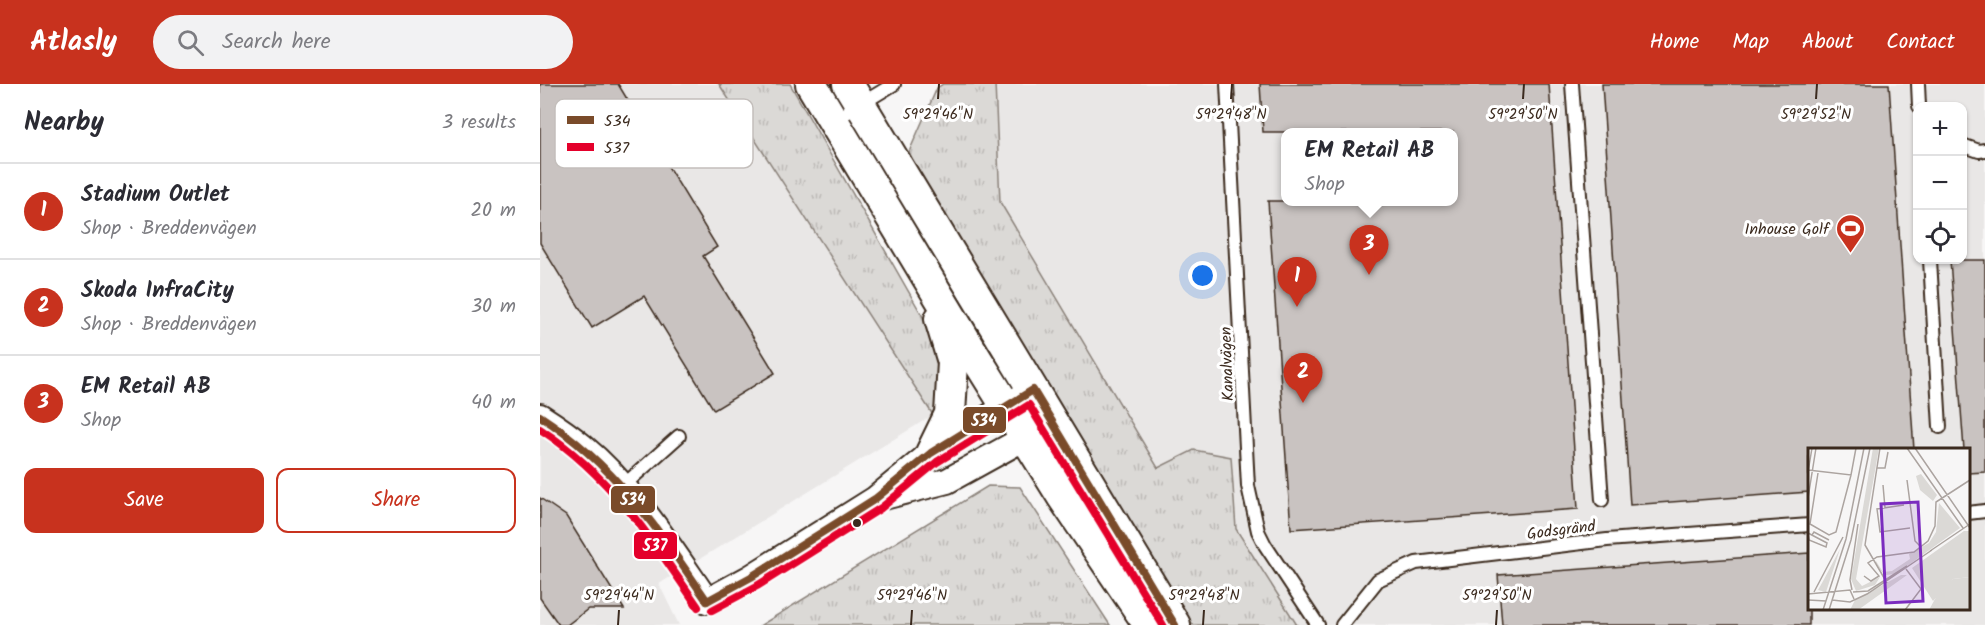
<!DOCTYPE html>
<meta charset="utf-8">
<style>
:root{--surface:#fff;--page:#f2f2f3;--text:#2b2b33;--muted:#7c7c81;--line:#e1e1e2;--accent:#c8321e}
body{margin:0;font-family:Kalam,sans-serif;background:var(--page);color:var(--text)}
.controls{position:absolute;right:18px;top:18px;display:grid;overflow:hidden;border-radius:12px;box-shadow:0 2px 4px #0004}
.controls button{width:54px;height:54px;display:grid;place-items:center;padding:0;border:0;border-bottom:2px solid var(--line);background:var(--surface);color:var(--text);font:30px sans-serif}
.you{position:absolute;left:663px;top:192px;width:21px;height:21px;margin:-15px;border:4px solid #fff;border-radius:50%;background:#1a73e8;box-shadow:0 0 0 9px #1a73e833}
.badge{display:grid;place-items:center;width:39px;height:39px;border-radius:50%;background:var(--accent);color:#fff;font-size:20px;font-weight:700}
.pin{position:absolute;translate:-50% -50px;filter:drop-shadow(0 2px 3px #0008)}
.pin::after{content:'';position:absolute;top:32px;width:21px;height:18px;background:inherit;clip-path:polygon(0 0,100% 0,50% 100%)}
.popup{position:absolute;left:741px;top:44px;width:177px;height:78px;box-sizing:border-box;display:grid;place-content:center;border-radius:12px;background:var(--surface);filter:drop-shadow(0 2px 4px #0005);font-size:20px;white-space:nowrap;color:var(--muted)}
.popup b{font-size:22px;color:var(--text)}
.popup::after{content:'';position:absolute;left:50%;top:100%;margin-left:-12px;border:12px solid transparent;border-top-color:var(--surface)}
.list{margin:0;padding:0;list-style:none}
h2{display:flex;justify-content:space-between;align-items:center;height:78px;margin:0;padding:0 24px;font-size:26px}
h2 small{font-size:20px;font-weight:400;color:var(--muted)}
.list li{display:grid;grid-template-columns:39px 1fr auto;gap:18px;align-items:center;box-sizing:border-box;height:96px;padding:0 24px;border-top:2px solid var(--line)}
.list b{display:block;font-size:22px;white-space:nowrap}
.list p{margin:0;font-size:20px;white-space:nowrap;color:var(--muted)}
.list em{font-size:20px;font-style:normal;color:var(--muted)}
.actions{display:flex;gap:12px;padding:18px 24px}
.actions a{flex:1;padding:14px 0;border:2px solid var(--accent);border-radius:12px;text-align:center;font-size:21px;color:var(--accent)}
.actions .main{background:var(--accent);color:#fff}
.icon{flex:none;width:33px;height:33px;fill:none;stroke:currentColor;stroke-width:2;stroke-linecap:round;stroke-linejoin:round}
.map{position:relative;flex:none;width:1445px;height:541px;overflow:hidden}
header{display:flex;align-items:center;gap:36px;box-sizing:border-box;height:84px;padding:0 30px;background:var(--accent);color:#fff}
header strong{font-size:28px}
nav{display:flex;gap:33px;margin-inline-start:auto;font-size:21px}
.search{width:420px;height:54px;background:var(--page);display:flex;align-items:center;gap:15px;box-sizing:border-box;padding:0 21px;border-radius:33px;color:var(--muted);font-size:22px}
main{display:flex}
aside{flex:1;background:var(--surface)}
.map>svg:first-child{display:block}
.built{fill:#e9e7e6;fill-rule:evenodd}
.grass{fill:url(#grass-tufts);stroke:#8b827a;stroke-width:1.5}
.building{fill:#c9c3c1;stroke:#3b2a1e;stroke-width:1.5}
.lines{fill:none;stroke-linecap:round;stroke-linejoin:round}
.service-casing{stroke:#3b2a1e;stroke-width:16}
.minor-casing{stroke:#3b2a1e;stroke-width:28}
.tertiary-casing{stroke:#3b2a1e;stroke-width:34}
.service{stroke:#fff;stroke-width:12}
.minor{stroke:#fff;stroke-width:24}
.tertiary{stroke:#fff;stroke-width:30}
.bus-1-casing{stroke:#fff;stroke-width:12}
.bus-2-casing{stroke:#fff;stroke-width:12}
.bus-1{stroke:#7a4b2a;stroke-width:8}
.bus-2{stroke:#e4002b;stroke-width:8}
.ticks{fill:none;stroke:#3b2a1e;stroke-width:2}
.bus-dot{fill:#3b2a1e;stroke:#fff;stroke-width:2}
.labels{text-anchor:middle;stroke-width:6;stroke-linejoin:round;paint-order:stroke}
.poi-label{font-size:16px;fill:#3b2a1e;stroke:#fff;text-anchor:end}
.street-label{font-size:16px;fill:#3b2a1e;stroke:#fff}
.inset-road{fill:none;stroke:#aca4a0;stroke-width:1.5}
.view{fill:#7b2cbf;fill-opacity:0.15;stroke:#7b2cbf;stroke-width:3}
.inset-edge{fill:none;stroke:#3b2a1e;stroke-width:3}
.key{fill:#fff;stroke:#c4bfbc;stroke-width:1.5}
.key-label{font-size:16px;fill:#3b2a1e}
.ticks-label{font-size:15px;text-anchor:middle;fill:#3b2a1e;stroke:#fff;stroke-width:6;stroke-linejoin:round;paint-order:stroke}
.line-badge{stroke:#fff;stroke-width:2}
.badge-label{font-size:16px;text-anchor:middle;font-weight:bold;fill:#fff}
</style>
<header>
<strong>Atlasly</strong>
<div class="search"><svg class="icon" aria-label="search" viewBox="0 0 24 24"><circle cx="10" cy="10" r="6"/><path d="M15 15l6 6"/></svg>Search here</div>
<nav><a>Home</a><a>Map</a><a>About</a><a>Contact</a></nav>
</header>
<main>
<aside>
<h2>Nearby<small>3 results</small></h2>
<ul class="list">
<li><span class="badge">1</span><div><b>Stadium Outlet</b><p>Shop · Breddenvägen</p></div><em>20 m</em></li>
<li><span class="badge">2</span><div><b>Skoda InfraCity</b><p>Shop · Breddenvägen</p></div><em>30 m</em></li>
<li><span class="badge">3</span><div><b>EM Retail AB</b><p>Shop</p></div><em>40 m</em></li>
</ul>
<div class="actions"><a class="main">Save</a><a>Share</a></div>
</aside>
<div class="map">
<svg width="1445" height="541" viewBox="0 0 1445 541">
<defs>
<pattern id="grass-tufts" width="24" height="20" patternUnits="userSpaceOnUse" patternTransform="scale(1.5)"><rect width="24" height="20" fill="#dbd9d6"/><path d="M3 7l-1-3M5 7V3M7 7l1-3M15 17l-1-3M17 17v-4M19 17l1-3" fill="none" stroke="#bdbab7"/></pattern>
</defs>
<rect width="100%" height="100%" fill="#f7f6f6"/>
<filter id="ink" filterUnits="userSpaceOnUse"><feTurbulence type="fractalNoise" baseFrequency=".0167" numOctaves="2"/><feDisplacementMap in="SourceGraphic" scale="12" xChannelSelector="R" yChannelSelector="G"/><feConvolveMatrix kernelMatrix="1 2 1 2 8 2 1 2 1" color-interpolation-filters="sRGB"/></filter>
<g filter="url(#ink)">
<g class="built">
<path d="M0,0H179L393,331L119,500L139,541H0Z"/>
<path d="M403,0H1445V541H757L696,445L691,374L654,366L619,384L460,117ZM1378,22H1422V176H1378ZM745,48H913V118H745ZM1270,366H1428V524H1270Z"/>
</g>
<g class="grass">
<path d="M179,0H250L391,247L401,291L393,331Z"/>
<path d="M403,0H455L460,118L618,384L654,366L691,373L696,445L757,541H653L416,171L369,68L397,4Z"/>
<path d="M448,402L480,403L570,541H221Z"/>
</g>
<g class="building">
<path d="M0,0H78L177,163L163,172L235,289L174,326L104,212L52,244L0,159Z"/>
<path d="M720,0H1009L1038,425L751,445L728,117H913V48H723Z"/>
<path d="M1062,0H1349L1374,366H1269V408L1090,421Z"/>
<path d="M1410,176H1445V388L1428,389V366H1424Z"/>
<path d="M0,414L26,432L84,525H48L27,541H19L0,514Z"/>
<path d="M1269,469V541H962L958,491Z"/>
</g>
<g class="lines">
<defs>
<g id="service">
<path d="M687,0L708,402L718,447L725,461L778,541"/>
<path d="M1032,0L1062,416"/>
<path d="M1378,0L1379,22"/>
<path d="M293,37L354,0"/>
<path d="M1422,61L1439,67L1445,66"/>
<path d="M1390,176L1400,343"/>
<path d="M83,402L139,352"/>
<path d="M1428,429L1445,427"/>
<path d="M802,541L838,496L876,479L1067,456L1270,441"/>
</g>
<g id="minor">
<path d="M0,332C14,341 29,351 42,362C93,404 129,462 167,517L211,493L335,415L391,369L481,313"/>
<path d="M340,414L407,397L512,339"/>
</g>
<g id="tertiary">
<path d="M271,0L436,274L522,412L609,541"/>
<path d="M308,0L635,541"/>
<path d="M391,369L410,330L413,278L400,235"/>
</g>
</defs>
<use href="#service" class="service-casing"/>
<use href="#minor" class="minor-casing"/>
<use href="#tertiary" class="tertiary-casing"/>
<use href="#service" class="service"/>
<use href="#minor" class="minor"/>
<use href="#tertiary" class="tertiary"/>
<defs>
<g id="bus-1">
<path d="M0,332C74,380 118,445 167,517"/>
<path d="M167,517L211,493L335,415L391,369L493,306L635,541"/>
</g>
<g id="bus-2">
<path d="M0,345C69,390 113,456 158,523"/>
<path d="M172,526L217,502L341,424L397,378L489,321L623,541"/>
</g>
</defs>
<use href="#bus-1" class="bus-1-casing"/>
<use href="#bus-2" class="bus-2-casing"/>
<use href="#bus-1" class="bus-1"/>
<use href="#bus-2" class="bus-2"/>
</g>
</g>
<path class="ticks" d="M398,15L399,0M691,15L692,0M983,15L984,0M1276,15L1277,0M78,541L79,526M371,541L372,526M663,541L664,526M956,541L957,526"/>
<defs>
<symbol id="stadium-pin" viewBox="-11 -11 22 30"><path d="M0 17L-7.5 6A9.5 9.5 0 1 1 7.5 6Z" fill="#c8321e" stroke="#fff"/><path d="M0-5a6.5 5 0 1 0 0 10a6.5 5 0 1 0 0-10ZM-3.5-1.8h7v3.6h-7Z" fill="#fff"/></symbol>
</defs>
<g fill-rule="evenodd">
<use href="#stadium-pin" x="1294" y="128" width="33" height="45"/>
</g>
<circle class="bus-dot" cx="317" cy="439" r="5"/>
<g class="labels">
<g class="poi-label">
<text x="1289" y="150">Inhouse Golf</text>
</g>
<g class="street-label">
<text transform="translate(686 280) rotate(-92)" y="6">Kanalvägen</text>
<text transform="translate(1021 445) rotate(-7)" y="6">Godsgränd</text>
</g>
</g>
<g transform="translate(1268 364)">
<rect width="162" height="162" fill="#f7f6f6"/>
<path d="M65,0H71L48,131L54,138L72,129L67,137L48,143L43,131ZM113,26L129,47L125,53L112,42L108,28ZM131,55L152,80L88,126L77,127L68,117V113L75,124L84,123L102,111L101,106L121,95L128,84ZM156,83H162V129L145,131L125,153L104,120ZM32,101L18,144L10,142L14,135ZM93,127H99L50,162H42L47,152Z" fill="#dbd9d6"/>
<path d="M162,129V162H121L133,140L145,131Z" fill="#dbd9d6"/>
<path class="inset-road" d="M72,0L57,97L79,135M99,0L155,80M107,0L162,80M69,20H77L80,4M0,22L43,27L48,0M0,24L4,0M10,25L2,76L21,87L28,84L43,27M99,32L107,93L113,99M75,37L77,60M0,50L8,0M96,57L69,61L72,84L102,80M0,85L19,95L18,99L1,92L0,87M4,87L6,84L21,92M122,103L162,76M56,128L63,133L71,128L60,115L69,109L106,104L120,93L127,78L128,54L162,32M44,142L42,132L50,76M6,144L35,89M45,144L60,143L99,118M0,146L42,142L46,151M0,152L18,153M24,152L42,154L59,146L124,102M15,162L38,91L56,0M21,162L43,92L62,0M97,162L113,141L98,121"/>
<path class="view" d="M110,54L115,153L78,155L73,56Z"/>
<rect width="162" height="162" class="inset-edge"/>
</g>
<rect x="15" y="15" width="198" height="69" rx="9" class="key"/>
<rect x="27" y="32" width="27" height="8" fill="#7a4b2a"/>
<rect x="27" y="59" width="27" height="8" fill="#e4002b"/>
<g class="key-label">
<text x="64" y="42">534</text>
<text x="64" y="69">537</text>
</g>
<g class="ticks-label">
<text x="398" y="35">59°29'46"N</text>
<text x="691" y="35">59°29'48"N</text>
<text x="983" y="35">59°29'50"N</text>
<text x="1276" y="35">59°29'52"N</text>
<text x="79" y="516">59°29'44"N</text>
<text x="372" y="516">59°29'46"N</text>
<text x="664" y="516">59°29'48"N</text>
<text x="957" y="516">59°29'50"N</text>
</g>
<g class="line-badge">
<rect x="422" y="322" width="45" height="28" rx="6" fill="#7a4b2a"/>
<rect x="70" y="401" width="46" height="29" rx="6" fill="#7a4b2a"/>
<rect x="93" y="447" width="45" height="29" rx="6" fill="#e4002b"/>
</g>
<g class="badge-label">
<text x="444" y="342">534</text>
<text x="93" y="421">534</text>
<text x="115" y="467">537</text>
</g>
</svg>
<div class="controls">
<button>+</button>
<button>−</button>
<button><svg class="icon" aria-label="locate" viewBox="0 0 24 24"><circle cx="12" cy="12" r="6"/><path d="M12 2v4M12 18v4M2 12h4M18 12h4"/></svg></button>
</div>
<div class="you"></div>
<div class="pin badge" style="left:757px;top:223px">1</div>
<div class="pin badge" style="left:763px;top:319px">2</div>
<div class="pin badge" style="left:829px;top:191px">3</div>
<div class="popup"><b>EM Retail AB</b>Shop</div>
</div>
</main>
